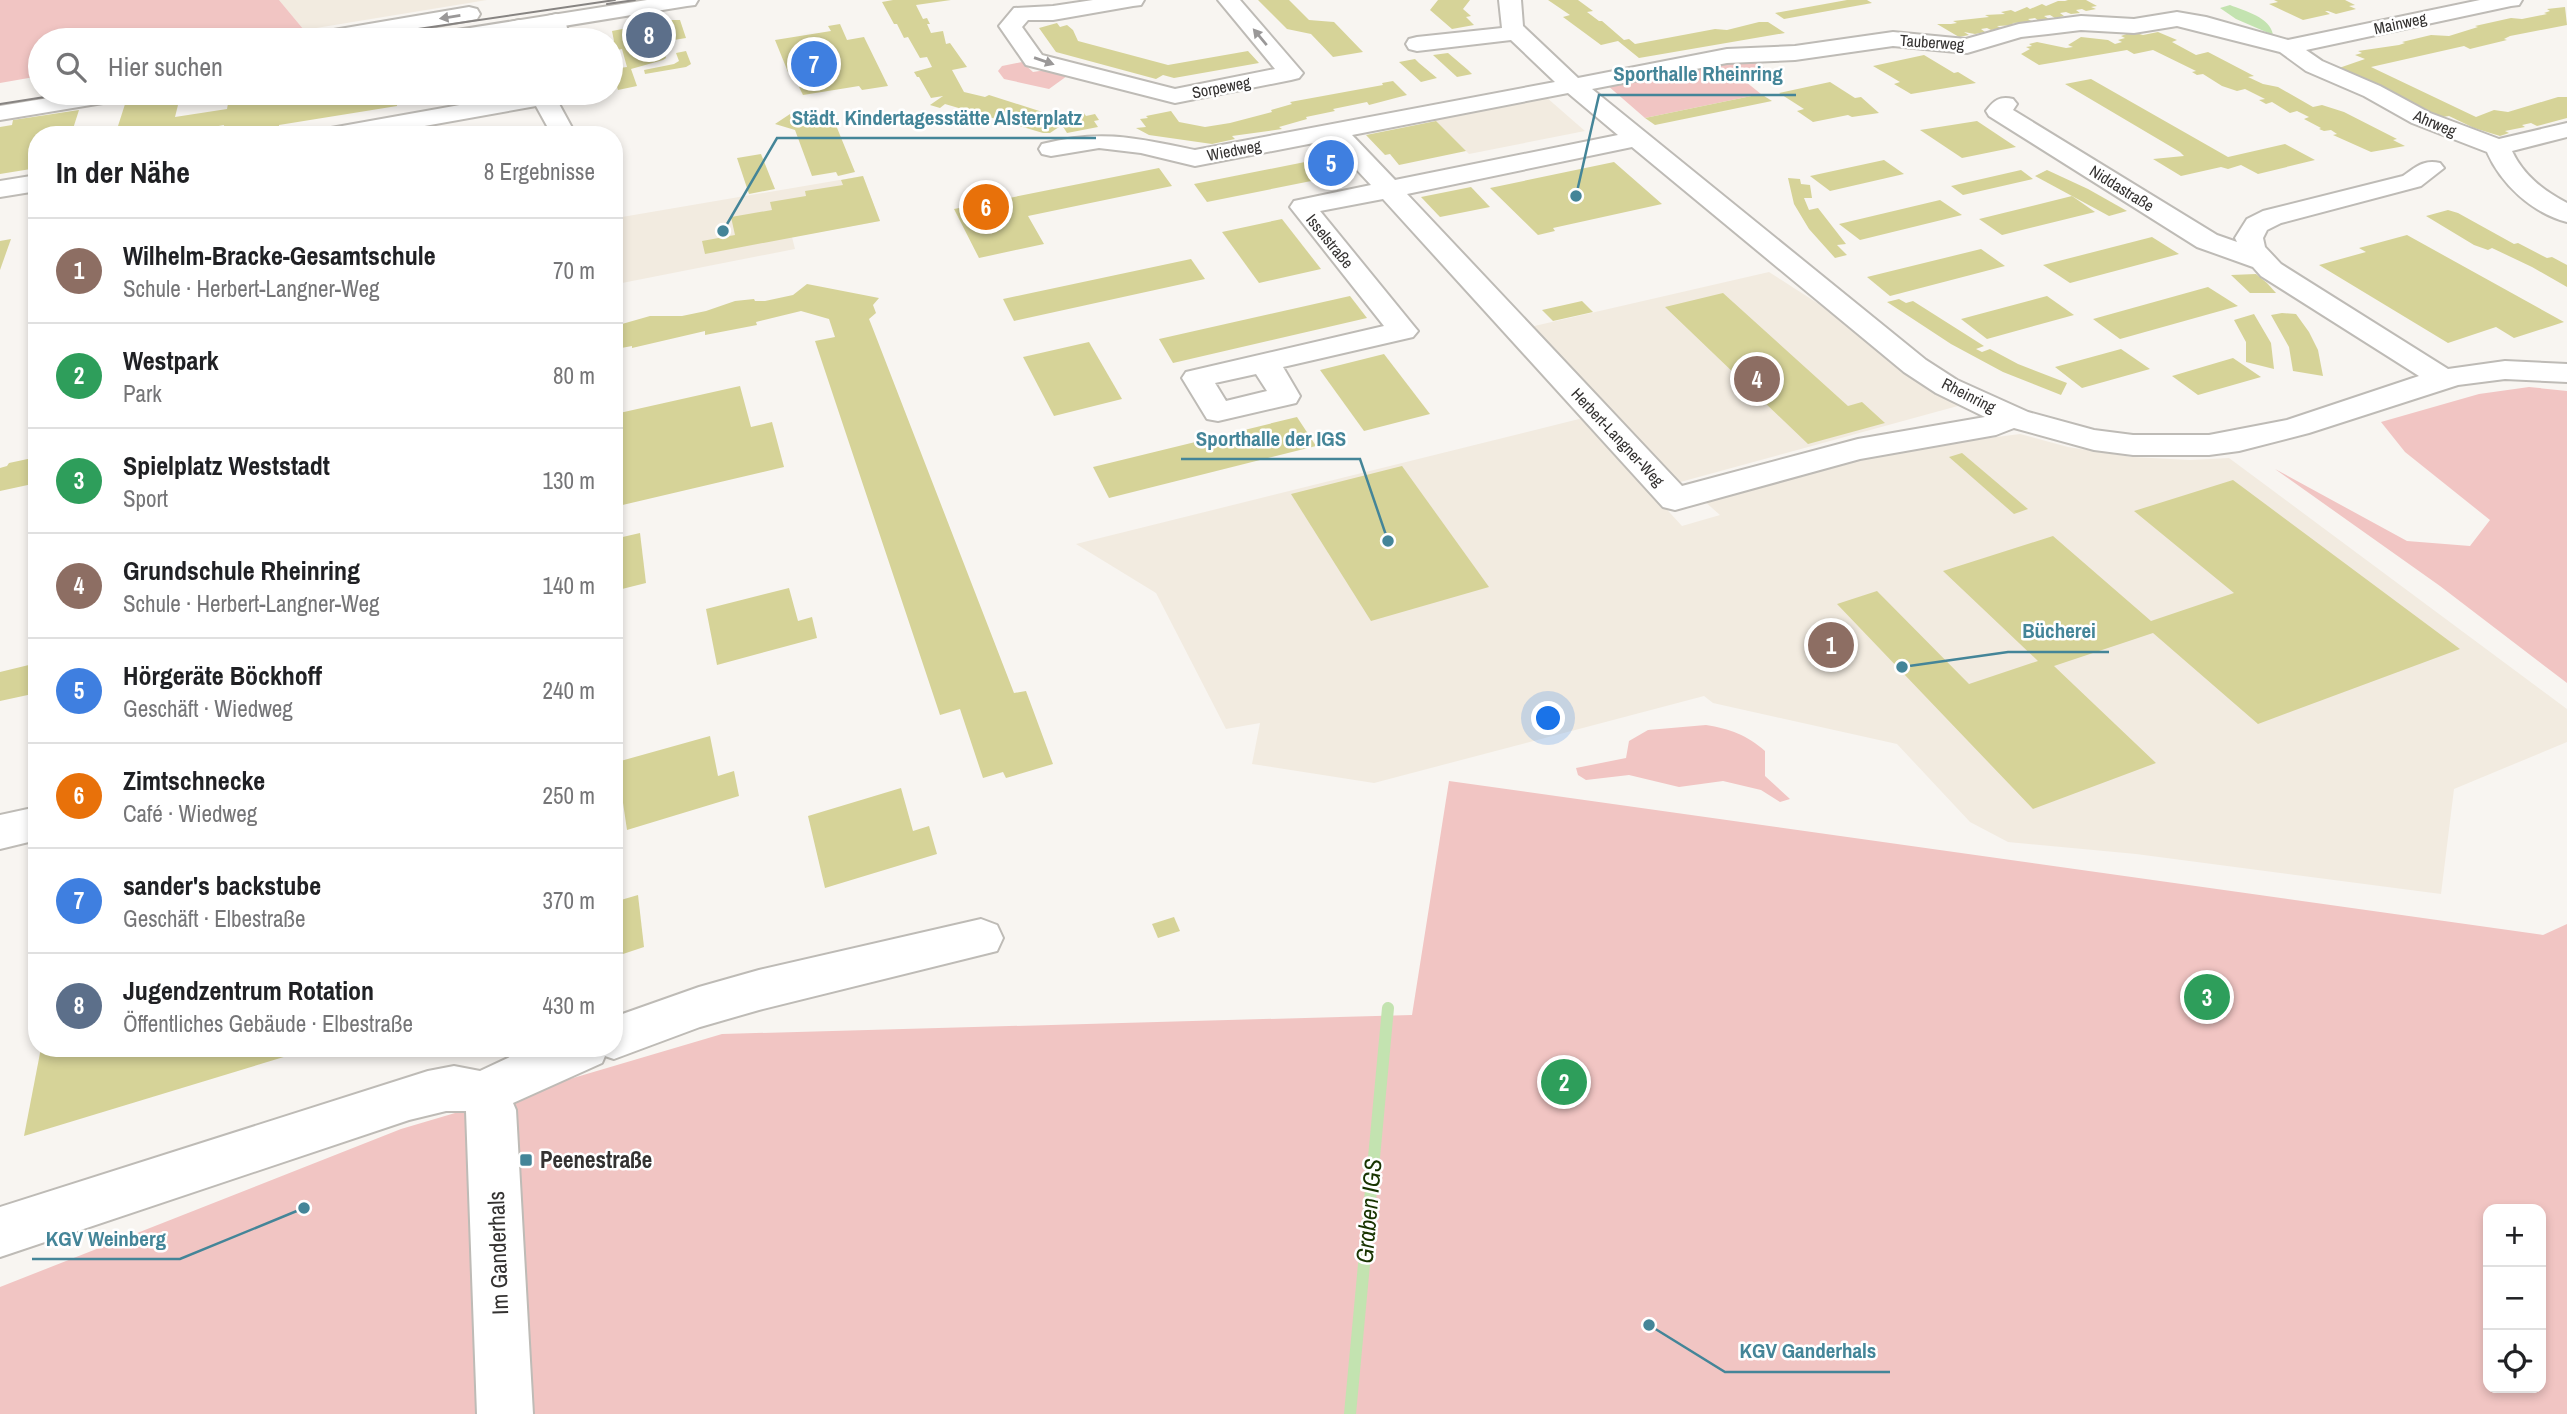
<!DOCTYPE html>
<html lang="de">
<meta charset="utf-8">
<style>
:root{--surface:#fff;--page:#f2f2f2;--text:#202124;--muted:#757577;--line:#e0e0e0;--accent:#7c3aed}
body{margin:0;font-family:"Archivo Narrow",sans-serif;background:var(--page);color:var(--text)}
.controls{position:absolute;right:21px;bottom:21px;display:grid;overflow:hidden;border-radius:14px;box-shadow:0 4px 10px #0003}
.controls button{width:63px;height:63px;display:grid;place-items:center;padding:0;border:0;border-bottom:2px solid var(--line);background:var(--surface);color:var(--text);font:35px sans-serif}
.you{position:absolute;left:1549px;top:719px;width:24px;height:24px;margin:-18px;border:5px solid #fff;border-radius:50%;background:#1a73e8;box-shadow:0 0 0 10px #1a73e833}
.badge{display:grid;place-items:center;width:46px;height:46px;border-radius:50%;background:var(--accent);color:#fff;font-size:23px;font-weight:700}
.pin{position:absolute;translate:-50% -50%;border:4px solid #fff;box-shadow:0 2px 7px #0006}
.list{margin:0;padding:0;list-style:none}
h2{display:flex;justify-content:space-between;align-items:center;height:91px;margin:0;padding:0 28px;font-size:30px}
h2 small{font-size:23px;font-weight:400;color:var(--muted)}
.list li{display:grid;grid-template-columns:46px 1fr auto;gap:21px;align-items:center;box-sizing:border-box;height:105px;padding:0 28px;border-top:2px solid var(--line)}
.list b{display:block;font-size:26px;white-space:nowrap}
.list p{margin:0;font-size:23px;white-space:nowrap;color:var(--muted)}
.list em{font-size:23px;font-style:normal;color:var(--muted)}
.icon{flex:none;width:38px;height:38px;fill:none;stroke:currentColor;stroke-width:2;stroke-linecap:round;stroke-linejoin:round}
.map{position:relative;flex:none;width:2567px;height:1414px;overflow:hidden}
.search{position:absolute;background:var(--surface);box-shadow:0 4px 10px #0003;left:28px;top:28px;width:595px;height:77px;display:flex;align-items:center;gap:18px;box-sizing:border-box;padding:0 24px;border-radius:38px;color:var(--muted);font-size:26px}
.panel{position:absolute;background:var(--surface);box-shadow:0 4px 10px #0003;left:28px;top:126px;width:595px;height:931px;border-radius:28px}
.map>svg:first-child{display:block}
.built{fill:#f2ebe0}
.green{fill:#f1c5c3;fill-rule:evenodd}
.water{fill:#c3e3b0}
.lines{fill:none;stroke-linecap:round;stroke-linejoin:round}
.stream{stroke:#c3e3b0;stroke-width:12}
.building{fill:#d6d398}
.street-casing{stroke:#bebbb6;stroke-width:4}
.secondary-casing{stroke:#bebbb6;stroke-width:4}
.street{fill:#fff;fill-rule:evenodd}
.secondary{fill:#fff;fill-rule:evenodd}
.tram{stroke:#878482;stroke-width:2}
.oneway{fill:#9a9898}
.poi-dot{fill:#448598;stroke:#fff;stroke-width:2.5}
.labels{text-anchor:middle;stroke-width:5;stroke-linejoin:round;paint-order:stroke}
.far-street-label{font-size:16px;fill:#343231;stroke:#fff}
.near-poi-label{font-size:23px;font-weight:bold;fill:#343231;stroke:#fff;text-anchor:start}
.near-street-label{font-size:23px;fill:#343231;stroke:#fff}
.near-water-label{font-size:24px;font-style:italic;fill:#183400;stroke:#fff}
.leader{fill:none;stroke:#448598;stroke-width:2.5}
.callout-dot{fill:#448598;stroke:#fff;stroke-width:2.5}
.callout-label{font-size:21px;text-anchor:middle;font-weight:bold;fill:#448598;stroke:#fff;stroke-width:5;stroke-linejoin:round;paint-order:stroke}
</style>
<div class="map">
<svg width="2567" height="1414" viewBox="0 0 2567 1414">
<rect width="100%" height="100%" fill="#f8f5f1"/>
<g class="built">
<path d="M279,0H487L304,30Z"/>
<path d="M1546,97L1585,131L1469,154L1433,119Z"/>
<path d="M863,176L880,221L792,237L795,249L617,284L622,217Z"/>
<path d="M1769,272L1917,367L1976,401L1673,484L1530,327Z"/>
<path d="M1583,418L1682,526L1720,515L1703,500L1879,452L2020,434L2068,447L2132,457L2190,460L2229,458L2567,709V742L2454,789L2441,894L2136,854L2008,842L1970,822L1897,744L1713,703L1704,696L1374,783L1252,764L1260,723L1226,729L1156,593L1076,544Z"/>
</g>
<g class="green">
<path d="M0,0H279L304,30L247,40H40V76L0,83Z"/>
<path d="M1754,61L1777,76L1746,82L1761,94L1645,118L1607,85L1689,65Z"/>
<path d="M1022,62L1033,72L1046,70L1067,76L1049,89L1004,79L998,71L1002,66Z"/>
<path d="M2529,387L2567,391V683L2440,586L2275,469L2407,541L2470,546L2490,520L2405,452L2381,422L2479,394Z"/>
<path d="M1706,725C1730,729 1747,735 1765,751V776L1790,799L1780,802L1761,790L1723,781L1679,787L1629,775L1586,780L1578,775L1576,768L1626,758L1629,741L1648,730Z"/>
<path d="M1449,781L2543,935L2567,924V1414H0V1287L401,1129L722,1034L1412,1015ZM2488,1209H2541V1388H2488Z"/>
</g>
<path class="water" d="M2230,5C2245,11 2270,17 2273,35L2236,19L2220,8Z"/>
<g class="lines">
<path class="stream" d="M1350,1414L1388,1008"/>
</g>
<g class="building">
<path d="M893,0H951L916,5L923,19L927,18L930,24H927L931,33L943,31L946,44L950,43L967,67L952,70L964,92L985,97L989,95L1058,117L1083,112L1086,116L1095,114L1099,120L1094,121L1098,127L1067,133L1062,125L1050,133H1043L945,104L940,108L930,105L943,96L931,98L919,77H917L914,72L932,67L927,57L920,58L908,37L904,38L897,24H894L882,2Z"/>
<path d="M1258,0H1289L1309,20L1334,22L1363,52L1333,57L1311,34L1287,29Z"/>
<path d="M1438,0H1470L1463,9L1471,16L1466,17L1474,25L1452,29L1430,10Z"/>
<path d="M1548,0H1578L1593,11L1587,12L1599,21H1602L1624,40L1629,39L1635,44L1715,29L1727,30L1759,22H1768L1785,33L1639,58L1618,41L1601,45L1563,17L1570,15Z"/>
<path d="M1847,0H1867L1872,3L1784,19L1775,13Z"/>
<path d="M2065,0H2086L2097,6L2091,7L2096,9L2086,11L2082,9L2076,10L2080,13L2071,14L2066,12L2060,13L2064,16L2055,18L2050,15L2044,16L2049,19L2039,21L2035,18L2028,19L2033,22L2012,23L2017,25L1997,26L2001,28L1991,30L1987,28L1981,29L1985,32L1975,34L1964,32L1969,35L1959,37L1937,24H1951L1957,23L1953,21L1989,17L1985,15L2005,14L2001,12L2011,10L2015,12L2027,7L2030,9L2042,4L2046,6L2058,1H2068Z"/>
<path d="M2274,0H2345L2355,5L2349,6L2356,9L2336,14L2328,11H2325L2330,14L2303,20L2269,4L2278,2Z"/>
<path d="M2565,7L2567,25L2510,36L2504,39L2507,40L2478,47L2470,49L2464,46L2371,67L2476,117L2494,110L2508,112L2558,97H2567V118L2537,126L2531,123L2522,125L2525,127L2505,131L2509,133L2500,136L2474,128L2449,116L2443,117L2431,113L2339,68L2365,59L2355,55L2362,53L2358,51L2399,45L2405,43L2402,42L2431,35L2449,36L2478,27L2475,26L2511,18L2522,19L2547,14L2544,13L2550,11L2547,9Z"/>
<path d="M669,20H680L686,38L668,41L669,45L663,49L666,58L663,60L631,69L637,86L618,90L612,69L627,67L622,49L617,50L615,44L611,43L614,41L612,31Z"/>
<path d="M1057,23L1060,27L1067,25L1073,30L1078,41L1168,65L1248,51L1259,63L1174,78L1163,75L1156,79L1056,52L1039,28Z"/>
<path d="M840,24L847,40L864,37L888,86L862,90L859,86L803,95L799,87L807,85L801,70L788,72L775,40L831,31L828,26Z"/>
<path d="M2132,32L2143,35L2158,32L2177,40L2172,42L2196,55L2208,52L2254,76L2248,77L2263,84L2278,87L2313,107L2322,105L2344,112L2397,139L2393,140L2405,146L2371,152L2333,135L2337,134L2331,130L2324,131L2319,129L2321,128L2304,119L2309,117L2297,111L2290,113L2272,102L2266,104L2259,100L2265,99L2245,89L2237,91L2222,86L2203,74L2197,75L2192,72L2196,71L2153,50L2134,54L2127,50L2039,65L2021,54L2030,49L2026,47L2032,46L2029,44L2037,42L2066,48L2073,47L2068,45L2081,37L2108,40L2115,44L2122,42L2118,40L2125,38L2121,36Z"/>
<path d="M686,51L691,64L686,67L645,74L644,70L674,64L679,61L676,53Z"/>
<path d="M1448,53L1468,70L1472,74L1457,77L1433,55Z"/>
<path d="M1924,55L1954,73L1958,72L1976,83L1911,94L1894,84L1900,82L1873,66Z"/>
<path d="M1415,59L1419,63L1437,78L1421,82L1399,62Z"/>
<path d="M2091,79L2228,157L2285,144L2315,160L2258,174L2241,165L2228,169L2221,167L2181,176L2153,159L2184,156L2180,152L2065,84Z"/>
<path d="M1393,81L1407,95L1369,105L1367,102L1333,109L1335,111L1306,117L1307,119L1279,127L1282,129L1232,136L1235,139L1212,144L1149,135L1136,128L1146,127L1140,119L1148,118L1146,116L1171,111L1179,122L1205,127L1230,123L1272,112L1271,110L1292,104L1290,102L1383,85L1382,83Z"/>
<path d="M1830,82L1855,98L1861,97L1879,113L1852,117L1848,115L1813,122L1797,111L1804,109L1779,93Z"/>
<path d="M181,93L175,117L227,109L230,93H397V106L279,125V129L240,135H222L224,125L170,135H74L118,126L126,101Z"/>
<path d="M1761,94L1772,101L1655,125L1645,118Z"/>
<path d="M79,110L71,135H37V168L0,174V127L12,125L13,120Z"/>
<path d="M831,113L855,172L838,176L836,172L812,176L795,130L775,124L790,114L816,121L814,116Z"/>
<path d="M1436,121L1466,151L1399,165L1390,154L1385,155L1366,135Z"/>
<path d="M1977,121L2016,147L1962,158L1920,130Z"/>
<path d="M761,154L775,189L749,194L737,158Z"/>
<path d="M1340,155L1356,172L1207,202L1194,184Z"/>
<path d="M1884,160L1904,174L1830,191L1810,176Z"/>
<path d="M1614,162L1662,204L1553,228L1555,231L1538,235L1490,188Z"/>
<path d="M1159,168L1172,186L1028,216L1044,244L979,258L954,209Z"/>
<path d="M2021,170L2033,179L1963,195L1951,186Z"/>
<path d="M2047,170L2088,189L2127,211L2109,216L2035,176Z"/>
<path d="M863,176L880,221L705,254L702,241L735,235L731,217L772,210L770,202L806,196L805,191L843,185L841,180Z"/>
<path d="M1788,178L1800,179L1801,184L1810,185L1812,198H1804L1809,210L1818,208L1846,244L1837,245L1847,255L1835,258L1809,229L1794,204Z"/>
<path d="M1471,187L1490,207L1440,217L1421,197Z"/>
<path d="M2072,196L2095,212L2002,235L1979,219Z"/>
<path d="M1940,200L1962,215L1860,240L1839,224Z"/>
<path d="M2448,210L2458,213L2514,244L2518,243L2547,258L2552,257L2567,265V287L2532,267L2492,248L2488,250L2474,245L2426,216Z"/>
<path d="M1282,219L1321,269L1259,283L1222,232Z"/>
<path d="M2407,235L2564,322L2514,338L2496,327L2448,343L2319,265L2366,252L2359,248Z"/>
<path d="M2152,237L2179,254L2070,283L2043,265Z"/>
<path d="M11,239L0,270V241Z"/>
<path d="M1981,249L2005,266L1890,296L1867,277Z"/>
<path d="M1191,259L1205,279L1014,321L1003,299Z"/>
<path d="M2256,274L2267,283L2276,293H2250L2231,275Z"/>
<path d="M807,284L879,298L873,305L876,313L869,319L873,329L1014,693L1026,691L1053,764L1006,778L1003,772L983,778L960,709L940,715L815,341L835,337L829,319L801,311L756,322L757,325L705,335V331L632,348V346L616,349L615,327L622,324L650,316H682L706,311L735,301L754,299L755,301H765L793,295Z"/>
<path d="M2208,287L2238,306L2120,339L2093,319Z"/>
<path d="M1723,293L1848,406L1862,402L1885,423L1808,444L1665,307Z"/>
<path d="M1350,296L1367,318L1173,363L1159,339Z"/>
<path d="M2047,296L2074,315L1987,339L1961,319Z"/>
<path d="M1899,299L1906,303L1913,301L1984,346L1976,349L1982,352L1990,349L2018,364L2067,383L2061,395L2003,372L1951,344L1887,302Z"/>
<path d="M1582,301L1593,312L1553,321L1542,310Z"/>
<path d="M2282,313L2296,314L2309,332L2318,350L2323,376L2293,371L2289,347L2271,315Z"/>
<path d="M2254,314L2271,343L2274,369L2246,362V342L2234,320Z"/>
<path d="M1089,342L1122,399L1054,416L1023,357Z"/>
<path d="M2121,349L2150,369L2082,388L2055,367Z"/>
<path d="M1384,354L1430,414L1364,431L1320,370Z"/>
<path d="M2233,358L2261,377L2198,395L2172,376Z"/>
<path d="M740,386L751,427L772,422L784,467L614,507V459L622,457L615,414Z"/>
<path d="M1297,417L1316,446L1109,498L1093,467Z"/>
<path d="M1962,453L2028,509L2014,514L1949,457Z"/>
<path d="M37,457V483L0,491V468L7,466L9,463Z"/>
<path d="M1402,466L1489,587L1371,621L1291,494Z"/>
<path d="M2233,480L2460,649L2258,724L2153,633L2054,666L2156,763L2033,809L1837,604L1877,591L1969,684L2038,661L1943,571L2053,536L2151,621L2234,593L2134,511Z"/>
<path d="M640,533L646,583L614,591V539Z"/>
<path d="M789,588L798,621L812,617L817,638L717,665L706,609Z"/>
<path d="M37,663V693L0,701V672Z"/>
<path d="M710,736L718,776L734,771L739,796L627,830L617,762Z"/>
<path d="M901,788L913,831L929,826L937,854L825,888L808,816Z"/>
<path d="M638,895L644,947L614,957V902Z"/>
<path d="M1174,917L1180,931L1158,938L1152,924Z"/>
<path d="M41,1048H310V1049L24,1136Z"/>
</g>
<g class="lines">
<defs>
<g id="street">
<path d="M1093,0H1144L1141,5L1133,6L1053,20H1028L1022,27L1042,55L1175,89L1275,69L1218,0H1240L1303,73L1299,78L1291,80L1175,103L1026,65L999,26L1014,8L1053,6Z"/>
<path d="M1499,0H1521L1523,26L1578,78L1727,49L1795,46L1893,32L1966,39L2019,24L2081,16L2134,19L2177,12L2206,17L2288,40L2480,0H2522L2519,5L2511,6L2306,50L2322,61L2380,86L2430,113L2499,139L2567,123V137L2512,151C2524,176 2543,190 2567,203V222C2532,213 2501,184 2487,152L2412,123L2364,96L2306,71L2280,52L2177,26L2134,33L2081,30L2048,34L2021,37L1967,53L1893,46L1795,60L1727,63L1592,89L1926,360L1957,380L2028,412L2094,430L2133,435H2209L2287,420L2419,376L2261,276L2253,267L2197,247L1989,116L1986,111C1994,100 2000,96 2013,99L2017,104L2013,110L2217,235L2237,242L2235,238L2247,219L2263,211L2403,176C2416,167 2424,159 2440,163L2444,168L2421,186L2281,223L2267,230L2263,238L2265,247L2281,264L2448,369L2505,361L2567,364V382L2505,379L2458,385L2309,433L2239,451L2209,455H2133L2094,450L2014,428L1996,435L1860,459L1675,510L1663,507L1383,199L1320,211L1413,325L1418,331L1413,337L1283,367L1300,396L1296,403L1218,421L1207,419L1182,378L1186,372L1384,326L1290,207L1294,201L1371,185L1329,140L1195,166L1141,153L1099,148L1051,156L1042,154L1039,149L1042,144C1102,129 1136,138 1195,150L1555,82L1511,40L1417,51L1409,49L1406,44L1409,39L1417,37L1502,28ZM1568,93L1618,135L1395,180L1352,135ZM1632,147L1904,372L1936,393L1985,417L1858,439L1682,486L1407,194ZM1256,374L1267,391L1226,401L1215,383Z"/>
<path d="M556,14L564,16L570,40H548L545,21L548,16Z"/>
<path d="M519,20L527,22L535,40H513L508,27L511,22Z"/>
<path d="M527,93H581L577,98L558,102L576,135H552L536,106L374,135H319L322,130L331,128Z"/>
<path d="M37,175V191L0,197V181Z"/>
<path d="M37,807V840L0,849V815Z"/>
<path d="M981,919L997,925L1003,938L997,951L759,1010L700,1027L614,1059L605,1056L602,1063L513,1103L516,1110L533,1414H477L466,1111H446L409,1120L0,1257V1207L428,1071L454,1066L480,1071L529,1048H614V1017L699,987L759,970Z"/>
</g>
<g id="secondary">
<path d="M647,0H698L695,5L687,6L478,40H427L430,35L438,33Z"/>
<path d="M469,7L477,9L480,14L477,19L354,40H305L308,35L316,33Z"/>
<path d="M79,93H133L129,98L121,100L0,120V106Z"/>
</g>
</defs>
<use href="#street" class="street-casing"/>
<use href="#secondary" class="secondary-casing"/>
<use href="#street" class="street"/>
<use href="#secondary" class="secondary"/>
<g class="tram">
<path d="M607,4L635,0"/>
<path d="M343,40L615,0"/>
<path d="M0,104L70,93"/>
</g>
</g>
<defs><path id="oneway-solid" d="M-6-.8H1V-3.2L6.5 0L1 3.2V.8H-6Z" transform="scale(1.75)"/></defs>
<g class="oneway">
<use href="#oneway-solid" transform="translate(450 17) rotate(171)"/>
<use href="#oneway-solid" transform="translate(1260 37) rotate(-130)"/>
<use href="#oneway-solid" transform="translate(1044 61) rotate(19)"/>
</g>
<rect class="poi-dot" x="519" y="1153" width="14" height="14" rx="3.5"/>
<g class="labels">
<g class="far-street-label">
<text transform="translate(2400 23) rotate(-12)" y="6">Mainweg</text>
<text transform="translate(1932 42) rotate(4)" y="6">Tauberweg</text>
<text transform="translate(1221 87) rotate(-11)" y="6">Sorpeweg</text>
<text transform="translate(2435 123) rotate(23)" y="6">Ahrweg</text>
<text transform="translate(1234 150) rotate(-11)" y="6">Wiedweg</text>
<text transform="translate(2122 188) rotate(32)" y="6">Niddastraße</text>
<text transform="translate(1330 241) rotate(51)" y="6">Isselstraße</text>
<text transform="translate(1969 395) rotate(27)" y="6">Rheinring</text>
<text transform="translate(1618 437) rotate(47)" y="6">Herbert-Langner-Weg</text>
</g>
<g class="near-poi-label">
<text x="540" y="1168">Peenestraße</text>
</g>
<g class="near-street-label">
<text transform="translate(498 1253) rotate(-92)" y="8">Im Ganderhals</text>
</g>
<g class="near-water-label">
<text transform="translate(1369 1211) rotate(-85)" y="8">Graben IGS</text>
</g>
</g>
<path class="leader" d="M1576 196L1599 95H1796M723 231L777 138H1096M1388 541L1360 459H1181M1902 667L2008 652H2109M304 1208L180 1259H32M1649 1325L1725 1372H1890"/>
<g class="callout-dot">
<circle cx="1576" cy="196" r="7"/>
<circle cx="723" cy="231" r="7"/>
<circle cx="1388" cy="541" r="7"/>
<circle cx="1902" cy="667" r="7"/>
<circle cx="304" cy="1208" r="7"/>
<circle cx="1649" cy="1325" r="7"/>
</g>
<g class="callout-label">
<text x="1698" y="81">Sporthalle Rheinring</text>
<text x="937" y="125">Städt. Kindertagesstätte Alsterplatz</text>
<text x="1271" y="446">Sporthalle der IGS</text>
<text x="2059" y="638">Bücherei</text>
<text x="106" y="1246">KGV Weinberg</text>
<text x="1808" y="1358">KGV Ganderhals</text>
</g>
</svg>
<div class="controls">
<button>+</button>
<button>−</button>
<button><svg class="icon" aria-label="locate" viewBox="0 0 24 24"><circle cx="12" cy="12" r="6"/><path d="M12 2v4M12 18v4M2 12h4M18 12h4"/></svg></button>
</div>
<div class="you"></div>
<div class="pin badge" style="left:1831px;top:645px;background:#8d6e63">1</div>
<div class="pin badge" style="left:1564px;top:1082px;background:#2e9e5b">2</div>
<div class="pin badge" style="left:2207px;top:997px;background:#2e9e5b">3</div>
<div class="pin badge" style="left:1757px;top:379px;background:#8d6e63">4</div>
<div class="pin badge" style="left:1331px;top:163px;background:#3f7fe0">5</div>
<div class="pin badge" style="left:986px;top:207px;background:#e8710a">6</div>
<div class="pin badge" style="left:814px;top:64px;background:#3f7fe0">7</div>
<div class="pin badge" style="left:649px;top:35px;background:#5c6f8a">8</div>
<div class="search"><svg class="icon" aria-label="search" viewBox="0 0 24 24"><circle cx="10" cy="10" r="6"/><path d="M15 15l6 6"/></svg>Hier suchen</div>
<section class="panel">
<h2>In der Nähe<small>8 Ergebnisse</small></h2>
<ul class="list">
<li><span class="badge" style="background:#8d6e63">1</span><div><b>Wilhelm-Bracke-Gesamtschule</b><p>Schule · Herbert-Langner-Weg</p></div><em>70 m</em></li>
<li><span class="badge" style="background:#2e9e5b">2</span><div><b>Westpark</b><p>Park</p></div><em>80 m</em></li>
<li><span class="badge" style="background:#2e9e5b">3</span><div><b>Spielplatz Weststadt</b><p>Sport</p></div><em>130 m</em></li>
<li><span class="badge" style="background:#8d6e63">4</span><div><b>Grundschule Rheinring</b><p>Schule · Herbert-Langner-Weg</p></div><em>140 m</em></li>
<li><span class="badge" style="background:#3f7fe0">5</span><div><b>Hörgeräte Böckhoff</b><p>Geschäft · Wiedweg</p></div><em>240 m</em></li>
<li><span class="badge" style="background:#e8710a">6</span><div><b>Zimtschnecke</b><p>Café · Wiedweg</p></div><em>250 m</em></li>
<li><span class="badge" style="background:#3f7fe0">7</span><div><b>sander's backstube</b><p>Geschäft · Elbestraße</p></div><em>370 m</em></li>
<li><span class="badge" style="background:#5c6f8a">8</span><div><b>Jugendzentrum Rotation</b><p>Öffentliches Gebäude · Elbestraße</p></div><em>430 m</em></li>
</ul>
</section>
</div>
